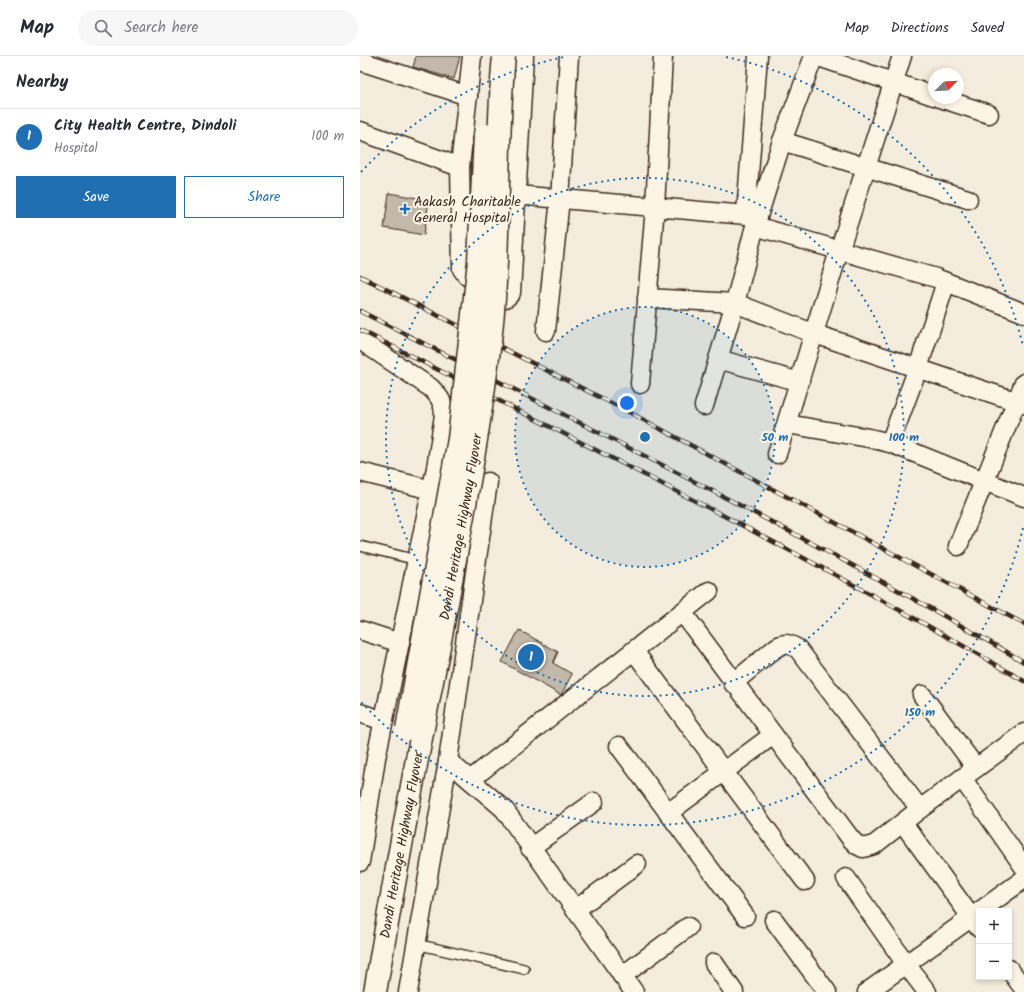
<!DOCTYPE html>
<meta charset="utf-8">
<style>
:root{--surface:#fff;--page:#f7f7f7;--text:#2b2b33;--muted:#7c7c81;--line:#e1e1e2;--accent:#1f6fb2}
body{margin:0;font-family:Kalam,sans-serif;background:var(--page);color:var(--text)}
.controls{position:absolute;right:12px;bottom:12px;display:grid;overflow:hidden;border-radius:0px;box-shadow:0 2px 6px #0003}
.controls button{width:36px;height:36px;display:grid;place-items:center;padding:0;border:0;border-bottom:1px solid var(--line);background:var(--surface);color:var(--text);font:20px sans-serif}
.compass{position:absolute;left:568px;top:12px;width:36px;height:36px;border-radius:50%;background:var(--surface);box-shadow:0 2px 6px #0003;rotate:66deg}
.you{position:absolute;left:267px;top:347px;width:14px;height:14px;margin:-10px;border:3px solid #fff;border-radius:50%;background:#1a73e8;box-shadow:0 0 0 6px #1a73e833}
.badge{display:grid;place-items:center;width:26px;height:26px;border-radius:50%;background:var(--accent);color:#fff;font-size:13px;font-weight:700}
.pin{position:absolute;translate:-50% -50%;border:2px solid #fff;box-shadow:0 1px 4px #0006}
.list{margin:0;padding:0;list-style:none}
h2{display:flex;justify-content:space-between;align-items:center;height:52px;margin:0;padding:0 16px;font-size:17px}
h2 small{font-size:13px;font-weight:400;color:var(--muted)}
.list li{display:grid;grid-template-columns:26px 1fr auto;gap:12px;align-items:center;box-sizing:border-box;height:56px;padding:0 16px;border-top:1px solid var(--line)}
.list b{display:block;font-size:15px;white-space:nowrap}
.list p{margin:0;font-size:13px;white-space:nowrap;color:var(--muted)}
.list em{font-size:13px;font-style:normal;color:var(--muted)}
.actions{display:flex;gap:8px;padding:12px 16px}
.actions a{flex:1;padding:9px 0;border:1px solid var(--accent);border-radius:0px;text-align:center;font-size:14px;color:var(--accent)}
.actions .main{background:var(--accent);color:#fff}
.icon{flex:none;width:22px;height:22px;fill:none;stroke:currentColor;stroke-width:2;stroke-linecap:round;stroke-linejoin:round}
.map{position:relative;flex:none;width:664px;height:936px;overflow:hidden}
header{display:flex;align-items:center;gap:24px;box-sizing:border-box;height:56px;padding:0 20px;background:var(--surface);border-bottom:1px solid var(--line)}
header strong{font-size:19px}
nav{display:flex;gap:22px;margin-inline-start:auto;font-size:14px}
.search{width:280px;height:36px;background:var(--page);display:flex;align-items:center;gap:10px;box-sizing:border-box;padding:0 14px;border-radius:22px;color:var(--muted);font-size:15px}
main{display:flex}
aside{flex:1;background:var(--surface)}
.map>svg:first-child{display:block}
.building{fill:#c3b9aa;stroke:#3b2a1e}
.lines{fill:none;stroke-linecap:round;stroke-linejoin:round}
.service-casing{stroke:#3b2a1e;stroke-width:12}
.minor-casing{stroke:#3b2a1e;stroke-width:21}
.service{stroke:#fcf5e5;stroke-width:9}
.minor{stroke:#fcf5e5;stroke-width:18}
.rail-casing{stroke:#3b2a1e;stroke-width:4.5}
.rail{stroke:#fcf5e5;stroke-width:3;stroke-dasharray:9;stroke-linecap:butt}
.primary-bridge-casing{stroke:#3b2a1e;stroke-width:25;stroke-linecap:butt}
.primary-bridge{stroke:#fcf5e5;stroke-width:22}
.ring{fill:none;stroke:#1f6fb2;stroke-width:2;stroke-dasharray:2 4}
.poi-dot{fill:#1f6fb2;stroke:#fcf5e5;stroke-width:1.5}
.labels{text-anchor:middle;stroke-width:4;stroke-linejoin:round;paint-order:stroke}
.poi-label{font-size:14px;fill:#3b2a1e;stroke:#fcf5e5;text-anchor:start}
.street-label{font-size:14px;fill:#3b2a1e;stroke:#fcf5e5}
.centre{fill:#1f6fb2;stroke:#fcf5e5;stroke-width:2}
.ring-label{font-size:12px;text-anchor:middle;font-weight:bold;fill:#1f6fb2;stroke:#fcf5e5;stroke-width:4;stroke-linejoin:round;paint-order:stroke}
</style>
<header>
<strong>Map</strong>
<div class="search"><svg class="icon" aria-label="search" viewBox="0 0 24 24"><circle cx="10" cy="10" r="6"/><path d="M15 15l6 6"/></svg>Search here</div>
<nav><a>Map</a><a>Directions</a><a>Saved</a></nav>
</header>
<main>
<aside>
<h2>Nearby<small></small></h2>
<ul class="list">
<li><span class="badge">1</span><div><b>City Health Centre, Dindoli</b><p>Hospital</p></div><em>100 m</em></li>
</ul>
<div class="actions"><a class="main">Save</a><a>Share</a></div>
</aside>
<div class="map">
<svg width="664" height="936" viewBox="0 0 664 936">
<rect width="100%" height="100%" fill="#f4eddd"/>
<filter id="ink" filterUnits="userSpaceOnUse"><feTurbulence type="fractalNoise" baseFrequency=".025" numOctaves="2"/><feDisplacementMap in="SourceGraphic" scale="8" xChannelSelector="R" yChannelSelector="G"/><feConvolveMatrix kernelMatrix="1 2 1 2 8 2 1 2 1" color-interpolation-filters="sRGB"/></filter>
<g filter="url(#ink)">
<g class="building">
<path d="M56,0H100L94,23L53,11Z"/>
<path d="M29,137L69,144L64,179L24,172Z"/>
<path d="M159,574L198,596L193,607L212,618L201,639L142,606Z"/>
</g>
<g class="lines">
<defs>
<g id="service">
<path d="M0,490L57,504"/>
<path d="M56,888L164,913"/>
</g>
<g id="minor">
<path d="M112,0L100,111L102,213L107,220L143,242H146L151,237L164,0"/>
<path d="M456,0L574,40"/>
<path d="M0,5L108,40"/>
<path d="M580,42L629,58"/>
<path d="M0,75L100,111"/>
<path d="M422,85L608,143"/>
<path d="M156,139L398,160"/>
<path d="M386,158L398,0"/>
<path d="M395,170L576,222L664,257"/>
<path d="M287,242L375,247L455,278L664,348"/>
<path d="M186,275L200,143L209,0"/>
<path d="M0,284L71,332C79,340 84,347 84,359L76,412L16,702L0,806"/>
<path d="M358,303L440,326"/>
<path d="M280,328L295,151L303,0"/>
<path d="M344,350L375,247L395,170L422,85L454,0"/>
<path d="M427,368L509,382L530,387L664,441"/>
<path d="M530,387L558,312L586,226"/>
<path d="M417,398L479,195L542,0"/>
<path d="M0,416L72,434"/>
<path d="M598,490L664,327"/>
<path d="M322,556L491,783L497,789L503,792L514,789L560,753L664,677"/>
<path d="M0,574L40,587"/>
<path d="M274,595L445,825"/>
<path d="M373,627L417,591C426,586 430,588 438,593L560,753"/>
<path d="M562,639L616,712"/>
<path d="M0,657L24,665"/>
<path d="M259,690L385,860"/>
<path d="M88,705L144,753L274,936"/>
<path d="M602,722L664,811"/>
<path d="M110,724L349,535"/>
<path d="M308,757L413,679"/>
<path d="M543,767L619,872"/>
<path d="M170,792L234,746"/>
<path d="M486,822L546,908L567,936"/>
<path d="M215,854L277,808"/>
<path d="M620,855L664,823"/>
<path d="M414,864L467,936"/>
<path d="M354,907L374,936"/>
<path d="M649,913L664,933"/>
<path d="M262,920L328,871"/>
<path d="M48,936L88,705L128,426"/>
<path d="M507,936L619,856"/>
</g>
</defs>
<use href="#service" class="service-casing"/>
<use href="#minor" class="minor-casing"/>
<use href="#service" class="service"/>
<use href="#minor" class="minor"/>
<defs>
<g id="rail">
<path d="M0,220L267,355L664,568"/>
<path d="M0,255C223,369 448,479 664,606"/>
<path d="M0,274C223,388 448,498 664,625"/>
</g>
</defs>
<use href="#rail" class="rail-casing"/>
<use href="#rail" class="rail"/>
<defs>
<g id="primary-bridge">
<path d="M47,673L99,383L119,205L125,79"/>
<path id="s1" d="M15,936C35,820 56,705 79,590C98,486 119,381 131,276C141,184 135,91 144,0"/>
</g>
</defs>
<use href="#primary-bridge" class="primary-bridge-casing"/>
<use href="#primary-bridge" class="primary-bridge"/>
</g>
</g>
<circle cx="285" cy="381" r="130" fill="#1f6fb2" fill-opacity=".12"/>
<g class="ring">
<circle cx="285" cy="381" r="130"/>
<circle cx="285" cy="381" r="259"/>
<path d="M663 472A389 389 0 0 1 1 646M1 116A389 389 0 0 1 204 1M366 1A389 389 0 0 1 663 290"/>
</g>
<path class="poi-dot" d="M43 147h4v4h4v4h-4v4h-4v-4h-4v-4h4z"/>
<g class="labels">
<g class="poi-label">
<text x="54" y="150">Aakash Charitable<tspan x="54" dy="16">General Hospital</tspan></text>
</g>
<g class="street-label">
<text dy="5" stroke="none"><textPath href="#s1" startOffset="473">Dandi Heritage Highway Flyover</textPath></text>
<text dy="5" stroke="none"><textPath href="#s1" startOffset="149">Dandi Heritage Highway Flyover</textPath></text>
</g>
</g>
<circle cx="285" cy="381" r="6" class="centre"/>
<g class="ring-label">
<text x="415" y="385">50 m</text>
<text x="544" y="385">100 m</text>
<text x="560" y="660">150 m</text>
</g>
</svg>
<div class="controls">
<button>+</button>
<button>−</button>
</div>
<svg class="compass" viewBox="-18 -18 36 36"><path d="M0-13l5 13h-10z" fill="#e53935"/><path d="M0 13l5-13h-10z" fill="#7c7c81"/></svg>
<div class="you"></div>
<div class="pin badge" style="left:171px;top:601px">1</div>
</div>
</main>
